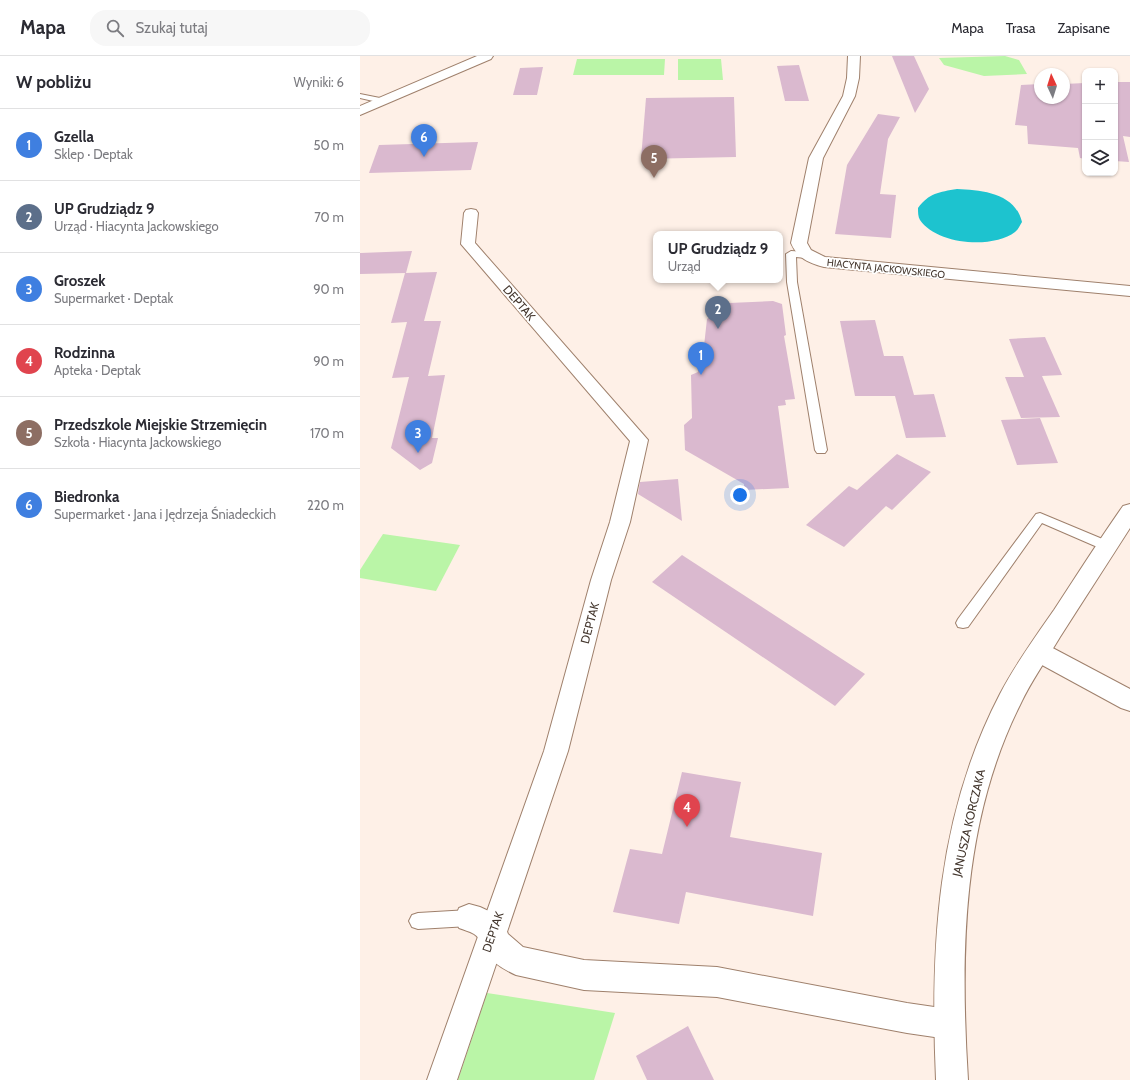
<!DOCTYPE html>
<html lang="pl">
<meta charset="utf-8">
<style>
:root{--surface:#fff;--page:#f7f7f7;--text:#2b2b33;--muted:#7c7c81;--line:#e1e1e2;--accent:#0f766e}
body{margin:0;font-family:Cabin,sans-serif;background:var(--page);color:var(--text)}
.controls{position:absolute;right:12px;top:12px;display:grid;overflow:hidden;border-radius:8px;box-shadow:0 1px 3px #0004}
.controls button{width:36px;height:36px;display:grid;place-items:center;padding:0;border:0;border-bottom:1px solid var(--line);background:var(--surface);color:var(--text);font:20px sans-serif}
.compass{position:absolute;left:674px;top:12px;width:36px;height:36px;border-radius:50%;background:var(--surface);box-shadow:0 1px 3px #0004;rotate:356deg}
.you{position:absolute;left:380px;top:439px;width:14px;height:14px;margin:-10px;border:3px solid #fff;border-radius:50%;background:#1a73e8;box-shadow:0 0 0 6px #1a73e833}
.badge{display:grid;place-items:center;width:26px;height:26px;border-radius:50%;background:var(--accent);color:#fff;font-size:13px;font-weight:700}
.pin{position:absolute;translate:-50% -33px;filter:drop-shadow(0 1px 2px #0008)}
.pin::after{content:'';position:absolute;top:21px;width:14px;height:12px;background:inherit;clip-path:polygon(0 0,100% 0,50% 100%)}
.popup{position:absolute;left:293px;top:175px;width:130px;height:52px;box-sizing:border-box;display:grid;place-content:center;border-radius:8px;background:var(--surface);filter:drop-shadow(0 1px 3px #0005);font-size:13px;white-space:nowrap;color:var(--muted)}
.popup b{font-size:15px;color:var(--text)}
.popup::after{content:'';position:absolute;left:50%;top:100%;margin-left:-8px;border:8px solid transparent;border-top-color:var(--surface)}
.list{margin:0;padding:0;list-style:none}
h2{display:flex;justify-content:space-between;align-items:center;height:52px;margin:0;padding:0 16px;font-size:17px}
h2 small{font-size:13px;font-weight:400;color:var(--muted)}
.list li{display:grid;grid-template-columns:26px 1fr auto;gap:12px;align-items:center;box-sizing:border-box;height:72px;padding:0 16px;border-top:1px solid var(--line)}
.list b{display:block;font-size:15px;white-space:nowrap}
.list p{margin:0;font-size:13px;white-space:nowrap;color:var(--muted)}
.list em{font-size:13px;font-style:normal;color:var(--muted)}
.icon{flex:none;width:22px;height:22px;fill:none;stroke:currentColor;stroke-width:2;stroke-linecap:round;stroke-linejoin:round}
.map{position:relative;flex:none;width:770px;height:1024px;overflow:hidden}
header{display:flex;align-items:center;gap:24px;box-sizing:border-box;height:56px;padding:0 20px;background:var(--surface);border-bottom:1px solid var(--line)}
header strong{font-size:19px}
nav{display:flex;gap:22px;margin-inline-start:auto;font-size:14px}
.search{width:280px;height:36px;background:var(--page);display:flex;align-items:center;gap:10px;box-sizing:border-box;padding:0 14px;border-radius:16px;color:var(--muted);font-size:15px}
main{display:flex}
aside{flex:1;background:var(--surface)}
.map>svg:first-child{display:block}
.green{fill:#baf5a7}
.water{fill:#1dc3cf}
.building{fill:#dab9cf}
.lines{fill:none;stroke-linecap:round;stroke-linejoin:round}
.service-casing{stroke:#9f806c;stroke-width:2}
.pedestrian-casing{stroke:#9f806c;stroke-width:2}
.minor-casing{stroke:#9f806c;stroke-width:2}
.tertiary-casing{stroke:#9f806c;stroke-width:2}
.service{fill:#fff;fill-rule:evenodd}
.pedestrian{fill:#fff;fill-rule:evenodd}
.minor{fill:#fff;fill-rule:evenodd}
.tertiary{fill:#fff;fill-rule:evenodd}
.labels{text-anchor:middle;stroke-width:3.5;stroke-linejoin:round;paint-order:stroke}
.far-street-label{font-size:10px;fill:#44372e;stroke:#fff}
.street-label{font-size:12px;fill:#44372e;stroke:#fff}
</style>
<header>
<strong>Mapa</strong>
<div class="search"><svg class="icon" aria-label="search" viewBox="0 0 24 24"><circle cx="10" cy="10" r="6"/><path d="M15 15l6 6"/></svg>Szukaj tutaj</div>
<nav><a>Mapa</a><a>Trasa</a><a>Zapisane</a></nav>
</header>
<main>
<aside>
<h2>W pobliżu<small>Wyniki: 6</small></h2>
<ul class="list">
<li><span class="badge" style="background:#3f7fe0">1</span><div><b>Gzella</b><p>Sklep · Deptak</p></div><em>50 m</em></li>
<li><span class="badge" style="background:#5c6f8a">2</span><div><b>UP Grudziądz 9</b><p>Urząd · Hiacynta Jackowskiego</p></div><em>70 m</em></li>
<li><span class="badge" style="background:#3f7fe0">3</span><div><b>Groszek</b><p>Supermarket · Deptak</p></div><em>90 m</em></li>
<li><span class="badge" style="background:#e0444e">4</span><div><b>Rodzinna</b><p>Apteka · Deptak</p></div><em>90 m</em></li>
<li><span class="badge" style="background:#8d6e63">5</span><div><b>Przedszkole Miejskie Strzemięcin</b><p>Szkoła · Hiacynta Jackowskiego</p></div><em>170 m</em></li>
<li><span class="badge" style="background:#3f7fe0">6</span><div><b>Biedronka</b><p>Supermarket · Jana i Jędrzeja Śniadeckich</p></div><em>220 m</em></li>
</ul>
</aside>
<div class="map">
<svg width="770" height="1024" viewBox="0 0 770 1024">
<rect width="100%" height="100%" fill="#fef0e7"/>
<g class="green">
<path d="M645,0L659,4L667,18L624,20L584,9L579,2Z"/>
<path d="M217,3H305L304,19H213Z"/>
<path d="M318,3H361L363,24H318Z"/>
<path d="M23,478L100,489L76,535L0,522V514Z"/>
<path d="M127,937L255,957L234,1024H98Z"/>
</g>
<path class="water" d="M597,133C622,134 655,137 662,166C660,169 658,174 655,176C633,193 577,189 560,164C558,161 558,156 558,152C569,137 579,136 597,133Z"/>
<g class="building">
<path d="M532,0H554L569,33L555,57Z"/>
<path d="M439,9L449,45H425L417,10Z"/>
<path d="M183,11L177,39H153L160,12Z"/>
<path d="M755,26H770V81L763,80L769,106L755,105Z"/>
<path d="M725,27V103L720,102L718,92L668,88L667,70L655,69L661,29L680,28V42H704V28Z"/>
<path d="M374,41L376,101L281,103L286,42Z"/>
<path d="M518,58L540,61L528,83L520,138L536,139L531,182L475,178L487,109Z"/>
<path d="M118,86L111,114L9,117L19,89Z"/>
<path d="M52,195L46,217L0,218V197Z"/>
<path d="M77,216L64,265H81L68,320L85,319L72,382H78L72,407L60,414L31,392L49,321L32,322L47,266L31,267L45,217Z"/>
<path d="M413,245L422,248L426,279L424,280L435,343L425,344L426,349L418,350L429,432L384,434V428L325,394L324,369L332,362L331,319L338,316L337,295L344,290L347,263L369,247Z"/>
<path d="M515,264L524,300H543L554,339L574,338L586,381L546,382L535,340H495L480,265Z"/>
<path d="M685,281L702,319L682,320L700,361L661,362L645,321H664L649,283Z"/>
<path d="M680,362L698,407L657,409L641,364Z"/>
<path d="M537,398L571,416L532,454L526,450L484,491L446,469L489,430L497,434Z"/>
<path d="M318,423L322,465L278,438L280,426Z"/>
<path d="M322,499L505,618L475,650L292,526Z"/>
<path d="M322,716L381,726L370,781L462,797L453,860L326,836L319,868L253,856L270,793L302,798Z"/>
<path d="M328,970L354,1024H287L276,1000Z"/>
</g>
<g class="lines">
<defs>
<g id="service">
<path d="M0,38L25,43L26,45L22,47L0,42Z"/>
<path d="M431,195L446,196L451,199L446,202L436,201L437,226L467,394L465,397H457L455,394L427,226L426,198Z"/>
<path d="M680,457L752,487L753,490L752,493L747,495L742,493L682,467L608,571L603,572L598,571L596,567L598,563L676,458Z"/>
<path d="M109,854L115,856L118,862L115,868L109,870L58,873L52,871L49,865L52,859L58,857Z"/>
</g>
<path id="pedestrian" d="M111,153L116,154L118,157L115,187L288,384L270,466L251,524L208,695L97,1024H67L184,695L231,524L250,466L270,385L101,188L104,157L106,154Z"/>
<g id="minor">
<path d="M488,0H500L499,22L495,40L463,102L447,187L451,194L465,201L770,230V240L464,211C449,207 437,202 431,187L449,102L483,40L487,22Z"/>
<path d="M679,586L687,589L770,633V655L761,652L671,603L667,596L671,589Z"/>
<path d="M109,848L120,851L135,858L143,866L148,878L163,891L224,904L357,911L547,947L588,953L599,957L603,968L599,979L588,983L547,977L357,941L224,934L156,919C145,914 132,907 126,896C122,890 121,882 114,878C109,875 104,874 99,872L95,862L99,852Z"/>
</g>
<g id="tertiary">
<path d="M117,0H133L131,3L0,59V50Z"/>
<path d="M770,448V472C747,508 723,545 700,581C687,603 671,625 660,649C602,765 600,897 608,1024H576C570,890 577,759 640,638C655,609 675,581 694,554C717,519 739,484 763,450Z"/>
</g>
</defs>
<use href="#service" class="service-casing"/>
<use href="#pedestrian" class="pedestrian-casing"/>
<use href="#minor" class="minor-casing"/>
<use href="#tertiary" class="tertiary-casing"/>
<use href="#service" class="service"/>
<use href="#pedestrian" class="pedestrian"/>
<use href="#minor" class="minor"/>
<use href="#tertiary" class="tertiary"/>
</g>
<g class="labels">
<g class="far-street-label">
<text transform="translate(526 212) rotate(6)" y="4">HIACYNTA JACKOWSKIEGO</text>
</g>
<g class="street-label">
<text transform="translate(159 247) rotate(49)" y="4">DEPTAK</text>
<text transform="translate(230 567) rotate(-75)" y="4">DEPTAK</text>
<text transform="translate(609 767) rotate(-77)" y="4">JANUSZA KORCZAKA</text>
<text transform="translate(133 876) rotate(-71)" y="4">DEPTAK</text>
</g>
</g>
</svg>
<div class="controls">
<button>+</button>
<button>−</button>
<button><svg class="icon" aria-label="layers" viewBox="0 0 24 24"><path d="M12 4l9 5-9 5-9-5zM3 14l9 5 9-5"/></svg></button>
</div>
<svg class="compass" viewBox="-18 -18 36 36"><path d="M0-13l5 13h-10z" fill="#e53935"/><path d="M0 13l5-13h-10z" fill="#7c7c81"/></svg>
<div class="you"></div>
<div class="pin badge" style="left:341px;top:319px;background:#3f7fe0">1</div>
<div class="pin badge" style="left:358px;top:273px;background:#5c6f8a">2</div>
<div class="popup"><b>UP Grudziądz 9</b>Urząd</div>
<div class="pin badge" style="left:58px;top:397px;background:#3f7fe0">3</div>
<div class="pin badge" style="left:327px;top:771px;background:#e0444e">4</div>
<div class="pin badge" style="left:294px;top:122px;background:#8d6e63">5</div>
<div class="pin badge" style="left:64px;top:101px;background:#3f7fe0">6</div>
</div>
</main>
